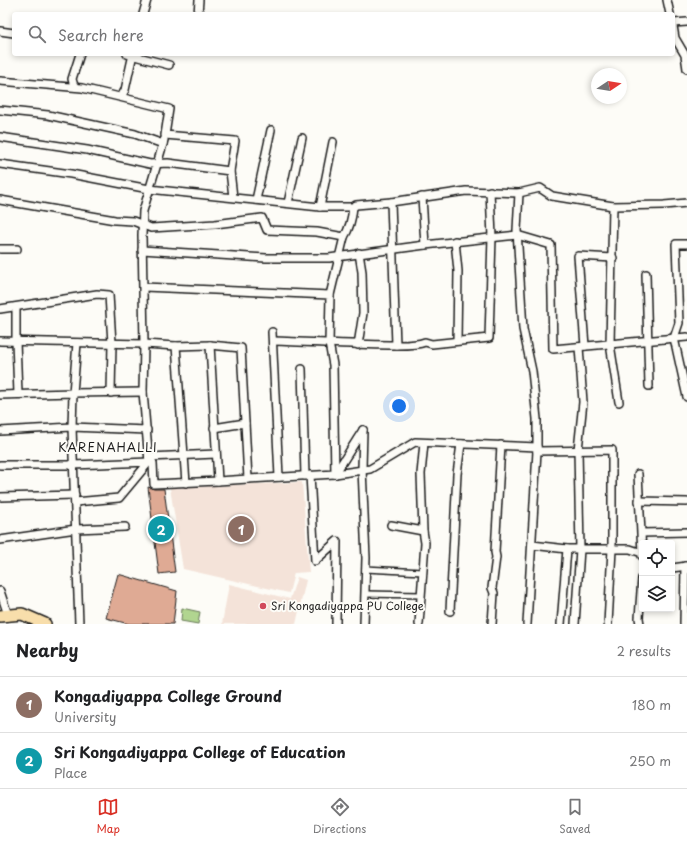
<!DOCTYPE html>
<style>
:root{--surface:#fff;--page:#f6f6f6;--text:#202124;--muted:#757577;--line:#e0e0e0;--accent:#d93025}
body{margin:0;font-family:"Playpen Sans",sans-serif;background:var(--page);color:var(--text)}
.controls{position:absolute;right:12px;bottom:12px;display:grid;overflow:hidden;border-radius:4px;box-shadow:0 2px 6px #0003}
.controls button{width:36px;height:36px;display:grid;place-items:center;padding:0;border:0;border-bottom:1px solid var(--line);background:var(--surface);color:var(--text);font:20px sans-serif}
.compass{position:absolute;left:591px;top:68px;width:36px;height:36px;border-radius:50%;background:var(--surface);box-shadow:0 2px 6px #0003;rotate:78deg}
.you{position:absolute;left:399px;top:406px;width:14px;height:14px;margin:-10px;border:3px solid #fff;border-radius:50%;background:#1a73e8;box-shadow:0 0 0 6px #1a73e833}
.badge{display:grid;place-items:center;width:26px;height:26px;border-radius:50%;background:var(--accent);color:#fff;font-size:13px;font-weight:700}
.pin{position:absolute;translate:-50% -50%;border:2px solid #fff;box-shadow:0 1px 4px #0006}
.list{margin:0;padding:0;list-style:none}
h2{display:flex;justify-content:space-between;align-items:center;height:52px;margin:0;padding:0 16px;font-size:17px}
h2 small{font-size:13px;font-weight:400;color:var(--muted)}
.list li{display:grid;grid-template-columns:26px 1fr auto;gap:12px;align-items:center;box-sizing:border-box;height:56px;padding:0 16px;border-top:1px solid var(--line)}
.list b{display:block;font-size:15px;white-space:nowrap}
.list p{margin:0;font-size:13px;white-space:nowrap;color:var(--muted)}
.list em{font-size:13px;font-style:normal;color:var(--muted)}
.icon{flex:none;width:22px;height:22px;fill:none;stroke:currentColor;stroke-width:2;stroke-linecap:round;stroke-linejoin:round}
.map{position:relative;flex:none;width:687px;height:624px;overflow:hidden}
.search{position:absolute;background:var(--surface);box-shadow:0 2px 6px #0003;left:12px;right:12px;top:12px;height:44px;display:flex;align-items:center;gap:10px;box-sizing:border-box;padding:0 14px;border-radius:4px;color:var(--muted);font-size:15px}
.sheet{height:164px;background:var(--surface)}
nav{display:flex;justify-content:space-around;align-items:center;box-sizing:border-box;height:56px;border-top:1px solid var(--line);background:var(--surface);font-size:11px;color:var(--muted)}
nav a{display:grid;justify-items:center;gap:2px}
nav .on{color:var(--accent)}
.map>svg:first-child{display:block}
.built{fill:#f4e3d9}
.green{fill:#b1d590;stroke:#667856}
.building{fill:#dfaa94;stroke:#1c1c1c}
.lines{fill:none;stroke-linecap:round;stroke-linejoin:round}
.pedestrian-casing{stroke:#1c1c1c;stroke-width:8}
.minor-casing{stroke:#1c1c1c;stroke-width:10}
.primary-casing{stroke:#1c1c1c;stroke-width:14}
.pedestrian{stroke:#fdfcf7;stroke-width:5}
.minor{stroke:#fdfcf7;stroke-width:7}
.primary{stroke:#f8deab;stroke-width:11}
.poi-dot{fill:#d1495b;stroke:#fdfcf7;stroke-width:1.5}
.labels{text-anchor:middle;stroke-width:4;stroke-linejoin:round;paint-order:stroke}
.poi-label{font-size:11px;fill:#1c1c1c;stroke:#fdfcf7;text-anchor:start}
.neighbourhood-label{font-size:12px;letter-spacing:1px;fill:#1c1c1c;stroke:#fdfcf7}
</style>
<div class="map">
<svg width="687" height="624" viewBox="0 0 687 624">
<rect width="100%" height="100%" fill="#fdfcf7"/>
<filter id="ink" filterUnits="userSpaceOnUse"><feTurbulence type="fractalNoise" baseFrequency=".025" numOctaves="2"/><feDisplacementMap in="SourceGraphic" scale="8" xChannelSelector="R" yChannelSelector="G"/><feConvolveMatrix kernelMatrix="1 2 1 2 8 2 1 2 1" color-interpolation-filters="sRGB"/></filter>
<g filter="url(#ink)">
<g class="built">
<path d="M302,482L309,572L294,573L289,593L183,569L170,488Z"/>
<path d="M297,577L306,580L296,624H222L229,584L290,599Z"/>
</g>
<path class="green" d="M182,608L200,612L198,624L181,621Z"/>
<g class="building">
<path d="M148,487L154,489H164L175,572L159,574Z"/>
<path d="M118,574L177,591L173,624H129L106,618Z"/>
</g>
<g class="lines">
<defs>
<g id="pedestrian">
<path d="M365,569L423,572"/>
<path d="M365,594L421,595"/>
</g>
<g id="minor">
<path d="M667,0L670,14"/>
<path d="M143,14L147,0"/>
<path d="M198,14L199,0"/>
<path d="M673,23L687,22"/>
<path d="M673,26L675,38L685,55L687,69"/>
<path d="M0,31L14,33"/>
<path d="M127,54L169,65"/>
<path d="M0,81L82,88L169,109L165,135L235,141L230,171L233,197"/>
<path d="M76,87L74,86L72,79L80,54"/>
<path d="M121,97L125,90L133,54"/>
<path d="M0,110L48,115L135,134L163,144L164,140"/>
<path d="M0,137L87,150L150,164L168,163L230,171"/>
<path d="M333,142L320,207H353L356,205L391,202L466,191L519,193L540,188L552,196L613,206L664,205L687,203"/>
<path d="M163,144L143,211L142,235L144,344L143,392L149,462L153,463L154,484L218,481L210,345"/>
<path d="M0,164L71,174L149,189L320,207"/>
<path d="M519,193L517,230L523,329L532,371L537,419V451L527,624"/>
<path d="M422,197L425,245L517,235L551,245L553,349L687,337"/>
<path d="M0,200L115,220L133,221L151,228L215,224L262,218L267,230L317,232L344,237"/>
<path d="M256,200L271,130"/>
<path d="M391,202L396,345"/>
<path d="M288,203L302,138"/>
<path d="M613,206L610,344L619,402"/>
<path d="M455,241L458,271L457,341"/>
<path d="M687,244H676L679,323L674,338L687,397"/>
<path d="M0,249H17"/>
<path d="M142,250L266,258H329L425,245"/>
<path d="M646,274L649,386"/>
<path d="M144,287L330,295L329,343L333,365L335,474L248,479"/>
<path d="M330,295L344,237C350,228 352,218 353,207"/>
<path d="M16,307V341L18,394"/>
<path d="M0,309L97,294L109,295L112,343L111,393"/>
<path d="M272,332L279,477"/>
<path d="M0,341L144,344L176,346L210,345L241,348L248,479L218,481"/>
<path d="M273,341C312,342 350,345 389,345C401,345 415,346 425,342L432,344L489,338L492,237L490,191"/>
<path d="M77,343L73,393L143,392"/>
<path d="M358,345L363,313L362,272L359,253"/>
<path d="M176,346L186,483"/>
<path d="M585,346L578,256L613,258"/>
<path d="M302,369L305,476"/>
<path d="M0,395L73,393L72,427L79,624"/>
<path d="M214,428L245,423"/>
<path d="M363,430L362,469L366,558L364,624"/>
<path d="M0,431L72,427L147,430"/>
<path d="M537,451L612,450V549L608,624"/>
<path d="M149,457L216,454"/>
<path d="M0,465H73L149,462L119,498L75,502"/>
<path d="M335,474L370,469L415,442L537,447"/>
<path d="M335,474L363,430"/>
<path d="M638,474L642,553"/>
<path d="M310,475L315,561L337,541L336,624"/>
<path d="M0,497L75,495"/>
<path d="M639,501L687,502"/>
<path d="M391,525L423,531L425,543L419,624"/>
<path d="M423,531L421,474L424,443"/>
<path d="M642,533L687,532"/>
<path d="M0,540L76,529L125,527"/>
<path d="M532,545L567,549H630L642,553V556"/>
<path d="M672,568L687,566"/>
<path d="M0,591L8,615"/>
<path d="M450,611L457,474L461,444"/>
<path d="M492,624L494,593L492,588L496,557L495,552L501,445"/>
<path d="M561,624L567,549"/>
<path d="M575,624L580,549L578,450L583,402L579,347"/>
<path d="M640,624L639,618L642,578"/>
<path d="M684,624L685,566"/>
</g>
<path id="primary" d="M0,616L22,614L45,624"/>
</defs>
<use href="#pedestrian" class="pedestrian-casing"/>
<use href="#minor" class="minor-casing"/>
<use href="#primary" class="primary-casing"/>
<use href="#pedestrian" class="pedestrian"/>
<use href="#minor" class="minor"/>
<use href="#primary" class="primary"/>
</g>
</g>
<circle class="poi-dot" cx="263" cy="606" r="4"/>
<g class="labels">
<g class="poi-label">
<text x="271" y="610">Sri Kongadiyappa PU College</text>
</g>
<g class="neighbourhood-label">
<text x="108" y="452">KARENAHALLI</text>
</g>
</g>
</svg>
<div class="controls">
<button><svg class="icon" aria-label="locate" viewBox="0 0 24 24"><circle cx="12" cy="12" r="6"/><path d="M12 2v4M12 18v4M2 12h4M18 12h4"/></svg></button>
<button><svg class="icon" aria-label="layers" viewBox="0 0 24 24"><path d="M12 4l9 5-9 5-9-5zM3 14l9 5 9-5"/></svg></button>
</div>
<svg class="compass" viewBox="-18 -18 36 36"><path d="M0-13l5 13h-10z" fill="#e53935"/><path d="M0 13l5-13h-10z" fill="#757577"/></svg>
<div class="you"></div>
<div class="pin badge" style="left:241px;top:529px;background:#8d6e63">1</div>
<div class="pin badge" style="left:161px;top:529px;background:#0f9aa8">2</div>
<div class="search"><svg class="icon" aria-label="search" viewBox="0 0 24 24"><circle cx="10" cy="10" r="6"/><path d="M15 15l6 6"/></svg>Search here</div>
</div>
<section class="sheet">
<h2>Nearby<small>2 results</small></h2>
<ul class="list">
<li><span class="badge" style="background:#8d6e63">1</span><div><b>Kongadiyappa College Ground</b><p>University</p></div><em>180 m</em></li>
<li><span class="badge" style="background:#0f9aa8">2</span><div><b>Sri Kongadiyappa College of Education</b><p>Place</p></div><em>250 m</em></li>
</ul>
</section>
<nav>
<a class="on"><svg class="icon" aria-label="map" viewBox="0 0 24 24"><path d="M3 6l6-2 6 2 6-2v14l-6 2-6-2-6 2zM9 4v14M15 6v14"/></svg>Map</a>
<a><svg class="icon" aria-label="directions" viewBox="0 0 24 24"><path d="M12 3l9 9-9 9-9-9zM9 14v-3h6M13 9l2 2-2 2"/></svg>Directions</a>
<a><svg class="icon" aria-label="saved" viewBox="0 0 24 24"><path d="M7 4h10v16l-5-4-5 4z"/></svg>Saved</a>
</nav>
